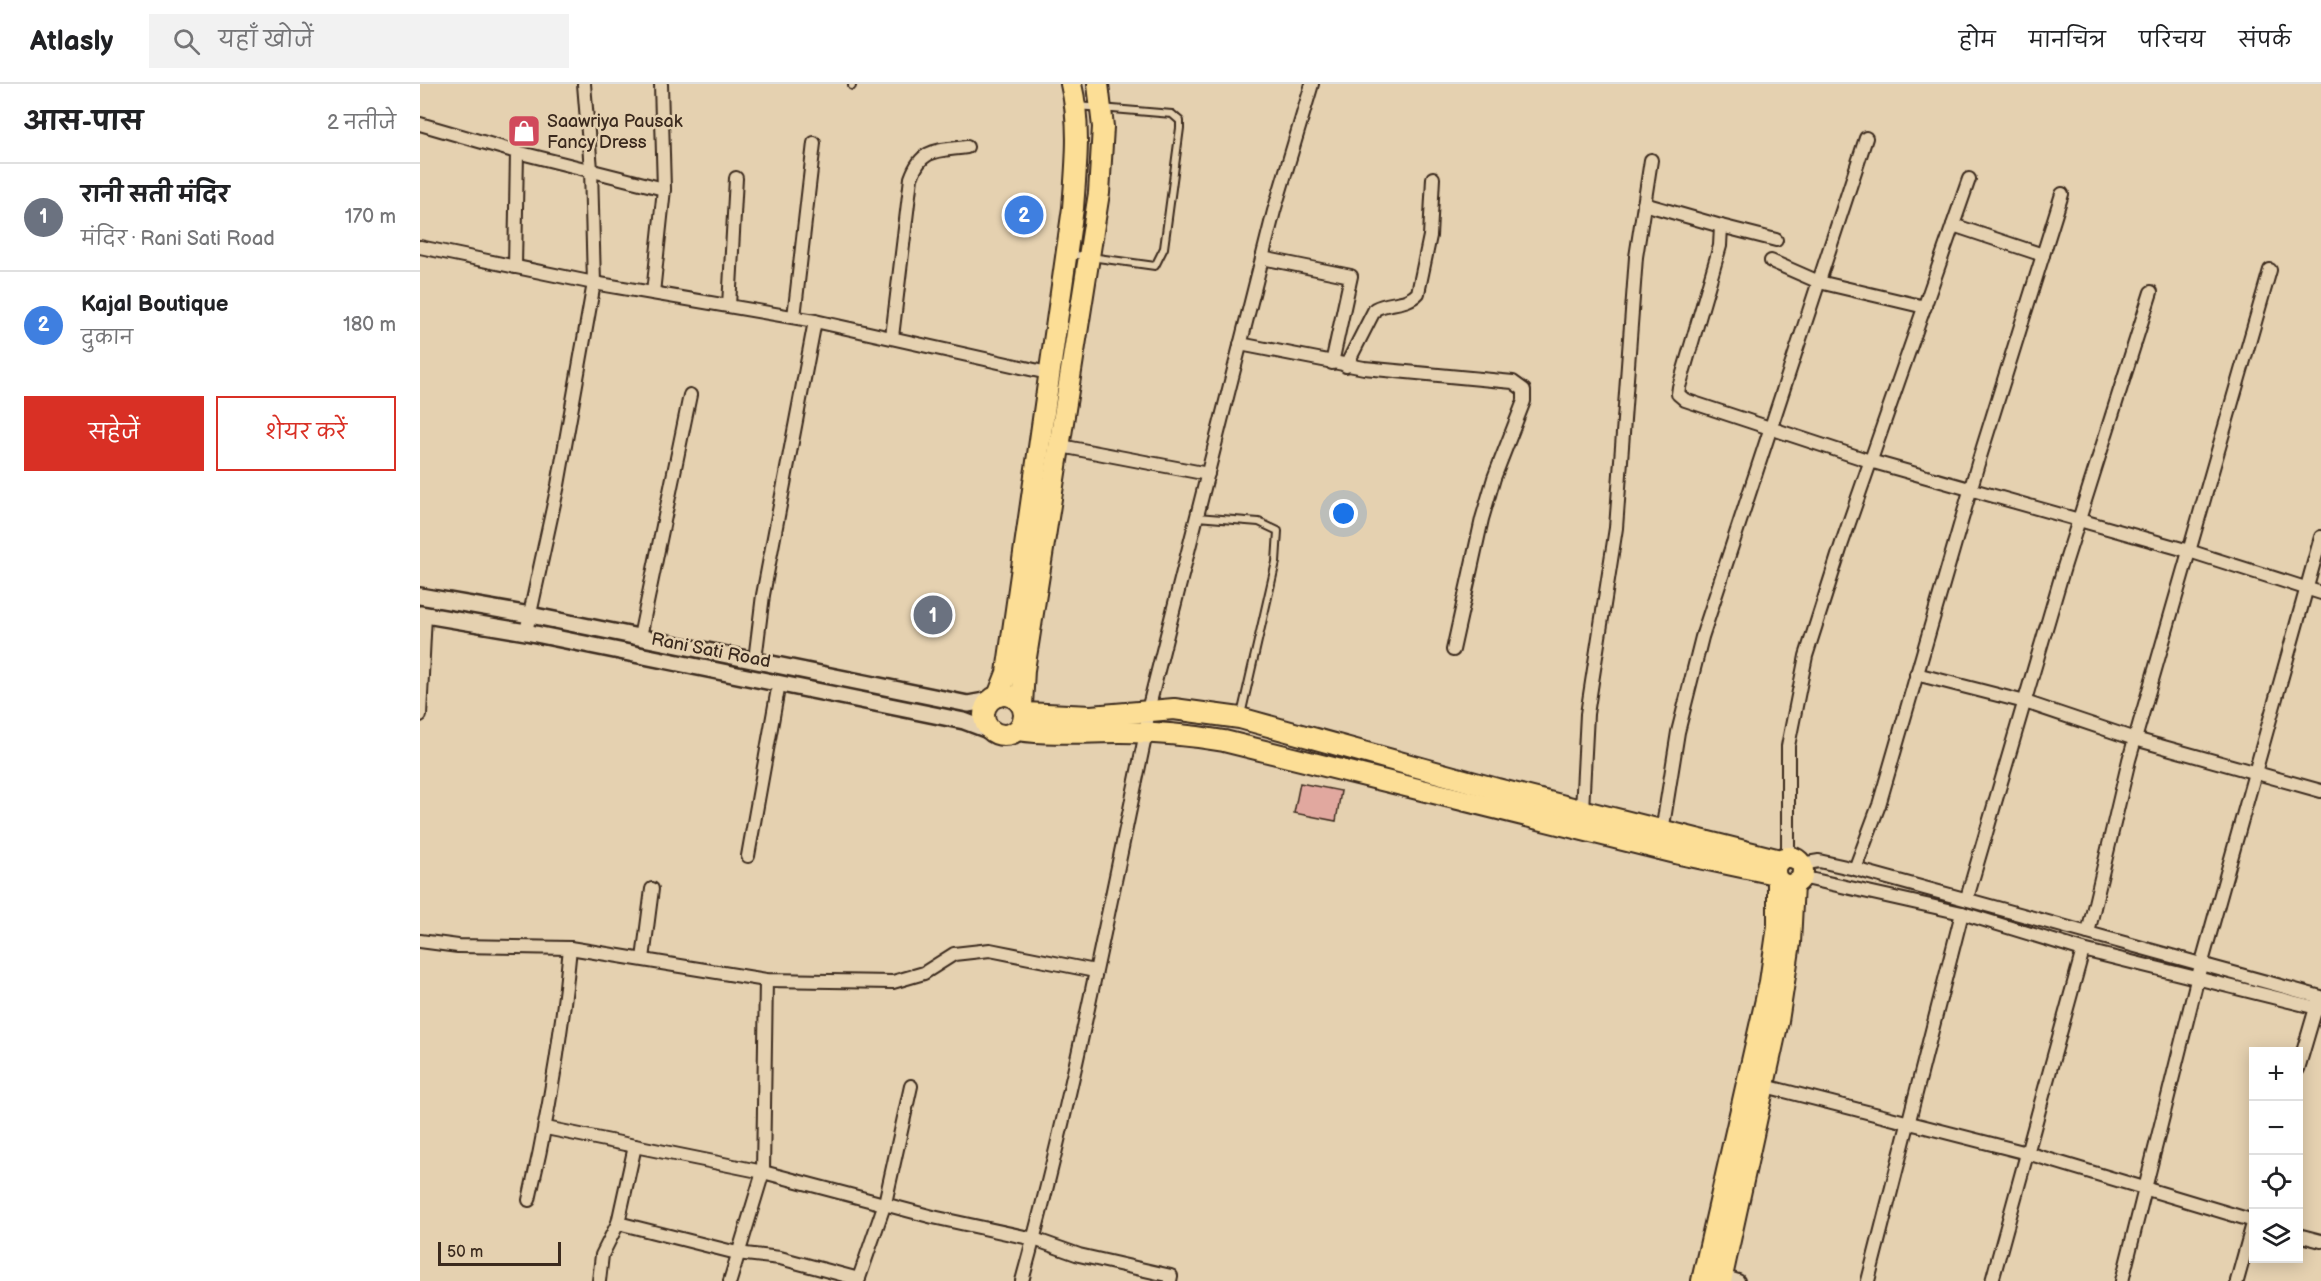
<!DOCTYPE html>
<html lang="hi">
<meta charset="utf-8">
<style>
:root{--surface:#fff;--page:#f2f2f2;--text:#202124;--muted:#757577;--line:#e0e0e0;--accent:#d93025}
body{margin:0;font-family:"Balsamiq Sans","Playpen Sans Deva",sans-serif;background:var(--page);color:var(--text)}
.controls{position:absolute;right:18px;bottom:18px;display:grid;overflow:hidden;border-radius:0px;box-shadow:0 3px 15px #0003}
.controls button{width:54px;height:54px;display:grid;place-items:center;padding:0;border:0;border-bottom:2px solid var(--line);background:var(--surface);color:var(--text);font:30px sans-serif}
.scale{position:absolute;left:18px;bottom:15px;width:123px;box-sizing:border-box;padding-left:6px;border:3px solid #3b2a1e;border-top:0;font-size:16px;line-height:21px;white-space:nowrap;color:#3b2a1e;-webkit-text-stroke:4px #e5d1b0;paint-order:stroke}
.you{position:absolute;left:924px;top:430px;width:21px;height:21px;margin:-15px;border:4px solid #fff;border-radius:50%;background:#1a73e8;box-shadow:0 0 0 9px #1a73e833}
.badge{display:grid;place-items:center;width:39px;height:39px;border-radius:50%;background:var(--accent);color:#fff;font-size:20px;font-weight:700}
.pin{position:absolute;translate:-50% -50%;border:3px solid #fff;box-shadow:0 2px 6px #0006}
.list{margin:0;padding:0;list-style:none}
h2{display:flex;justify-content:space-between;align-items:center;height:78px;margin:0;padding:0 24px;font-size:26px}
h2 small{font-size:20px;font-weight:400;color:var(--muted)}
.list li{display:grid;grid-template-columns:39px 1fr auto;gap:18px;align-items:center;box-sizing:border-box;height:108px;padding:0 24px;border-top:2px solid var(--line)}
.list b{display:block;font-size:22px;white-space:nowrap}
.list p{margin:0;font-size:20px;white-space:nowrap;color:var(--muted)}
.list em{font-size:20px;font-style:normal;color:var(--muted)}
.actions{display:flex;gap:12px;padding:18px 24px}
.actions a{flex:1;padding:14px 0;border:2px solid var(--accent);border-radius:0px;text-align:center;font-size:21px;color:var(--accent)}
.actions .main{background:var(--accent);color:#fff}
.icon{flex:none;width:33px;height:33px;fill:none;stroke:currentColor;stroke-width:2;stroke-linecap:round;stroke-linejoin:round}
.map{position:relative;flex:none;width:1901px;height:1197px;overflow:hidden}
header{display:flex;align-items:center;gap:36px;box-sizing:border-box;height:84px;padding:0 30px;background:var(--surface);border-bottom:2px solid var(--line)}
header strong{font-size:28px}
nav{display:flex;gap:33px;margin-inline-start:auto;font-size:21px}
.search{width:420px;height:54px;background:var(--page);display:flex;align-items:center;gap:15px;box-sizing:border-box;padding:0 21px;border-radius:0px;color:var(--muted);font-size:22px}
main{display:flex}
aside{flex:1;background:var(--surface)}
.map>svg:first-child{display:block}
.building{fill:#e1a89f;stroke:#3b2a1e;stroke-width:1.5}
.lines{fill:none;stroke-linecap:round;stroke-linejoin:round}
.service-casing{stroke:#3b2a1e;stroke-width:10}
.minor-casing{stroke:#3b2a1e;stroke-width:16}
.tertiary-casing{stroke:#3b2a1e;stroke-width:20}
.primary-casing{stroke:#3b2a1e;stroke-width:24}
.service{stroke:#e5d1b0;stroke-width:6}
.minor{stroke:#e5d1b0;stroke-width:12}
.tertiary{stroke:#e5d1b0;stroke-width:15}
.primary{stroke:#fcde96;stroke-width:20}
.labels{text-anchor:middle;stroke-width:5;stroke-linejoin:round;paint-order:stroke}
.poi-label{font-size:18px;fill:#3b2a1e;stroke:#e5d1b0;text-anchor:start}
.street-label{font-size:18px;fill:#3b2a1e;stroke:#e5d1b0}
</style>
<header>
<strong>Atlasly</strong>
<div class="search"><svg class="icon" aria-label="search" viewBox="0 0 24 24"><circle cx="10" cy="10" r="6"/><path d="M15 15l6 6"/></svg>यहाँ खोजें</div>
<nav><a>होम</a><a>मानचित्र</a><a>परिचय</a><a>संपर्क</a></nav>
</header>
<main>
<aside>
<h2>आस-पास<small>2 नतीजे</small></h2>
<ul class="list">
<li><span class="badge" style="background:#6b7280">1</span><div><b>रानी सती मंदिर</b><p>मंदिर · Rani Sati Road</p></div><em>170 m</em></li>
<li><span class="badge" style="background:#3f7fe0">2</span><div><b>Kajal Boutique</b><p>दुकान</p></div><em>180 m</em></li>
</ul>
<div class="actions"><a class="main">सहेजें</a><a>शेयर करें</a></div>
</aside>
<div class="map">
<svg width="1901" height="1197" viewBox="0 0 1901 1197">
<rect width="100%" height="100%" fill="#e5d1b0"/>
<filter id="ink" filterUnits="userSpaceOnUse"><feTurbulence type="fractalNoise" baseFrequency=".0167" numOctaves="2"/><feDisplacementMap in="SourceGraphic" scale="12" xChannelSelector="R" yChannelSelector="G"/><feConvolveMatrix kernelMatrix="1 2 1 2 8 2 1 2 1" color-interpolation-filters="sRGB"/></filter>
<g filter="url(#ink)">
<path class="building" d="M880,699L921,707L916,737L874,729Z"/>
<g class="lines">
<defs>
<g id="service">
<path d="M432,0V2"/>
<path d="M649,170L735,182L744,164L760,44V37L752,30L657,22"/>
<path d="M777,433L839,438L858,447L856,478L821,631"/>
</g>
<g id="minor">
<path d="M0,40L97,68L95,183"/>
<path d="M97,68L244,105"/>
<path d="M1224,120L1301,142"/>
<path d="M1533,141L1623,171"/>
<path d="M1356,156L1301,142L1300,162L1259,303L1258,310L1265,316L1450,377L1769,467L1901,509"/>
<path d="M0,163L174,199L395,237L628,289"/>
<path d="M842,174L931,192L912,279"/>
<path d="M1351,177L1399,198L1505,223"/>
<path d="M233,209L244,105L241,0"/>
<path d="M309,222L316,94"/>
<path d="M374,233L394,59"/>
<path d="M472,253L491,94C502,63 518,67 547,63"/>
<path d="M820,260L944,284L1093,298L1104,306V317L1074,394L1062,435L1033,566"/>
<path d="M926,282L955,225C969,217 986,222 998,209L1010,152L1013,94"/>
<path d="M641,362L788,390"/>
<path d="M106,548L138,401L174,199L171,85L164,0"/>
<path d="M220,553L270,311"/>
<path d="M335,576L343,511L395,237"/>
<path d="M1496,590L1605,618L1715,655L1901,707"/>
<path d="M0,631L5,531"/>
<path d="M1162,726L1167,630L1196,444L1216,173L1231,76"/>
<path d="M1242,748L1258,648L1282,553L1446,54"/>
<path d="M328,772L359,599"/>
<path d="M1368,773V662L1386,572L1422,459L1549,95"/>
<path d="M1381,780L1399,777L1435,785L1901,913"/>
<path d="M1435,785L1459,721L1559,376L1642,110"/>
<path d="M1381,793L1542,829L1663,866L1901,925"/>
<path d="M1547,814L1644,483L1731,208"/>
<path d="M1668,849L1709,676L1850,186"/>
<path d="M0,857L38,862L150,864L346,896L473,898L504,889L534,870L570,866L675,887"/>
<path d="M223,875L232,805"/>
<path d="M1878,985L1898,917"/>
<path d="M1345,1002L1607,1069L1834,1137"/>
<path d="M126,1044L343,1088L513,1133L614,1155L659,1171L751,1192L750,1197"/>
<path d="M109,1116C129,1031 142,951 150,864"/>
<path d="M198,1139L317,1169L360,1174L439,1195"/>
<path d="M1878,1151L1901,1157"/>
<path d="M1302,1192L1318,1197"/>
<path d="M179,1197L182,1171L198,1139L215,1062"/>
<path d="M310,1197L343,1088L346,896"/>
<path d="M438,1197L465,1119L491,1002"/>
<path d="M602,1197C652,1017 687,832 726,649L728,626L854,127L892,0"/>
<path d="M1448,1197L1542,829"/>
<path d="M1572,1197L1663,866"/>
<path d="M1702,1197L1777,896L1901,453"/>
<path d="M1817,1197L1834,1136"/>
</g>
<g id="tertiary">
<path d="M0,512L110,531L548,620L570,616"/>
<path d="M0,530L106,548L544,637L573,648"/>
</g>
<g id="primary">
<circle cx="584" cy="631" r="20"/>
<path d="M578,612L587,589L653,124C656,83 661,41 651,0"/>
<path d="M602,621L604,586L679,109L683,43L678,0"/>
<path d="M604,629L671,632L754,625L820,634L1077,705L1360,776"/>
<path d="M598,646C633,651 666,648 701,648C736,648 770,651 804,657L1260,770L1355,790"/>
<circle cx="1369" cy="787" r="14"/>
<path d="M1282,1197L1350,898L1358,842V797"/>
<path d="M1301,1197L1358,937L1370,859L1373,800"/>
</g>
</defs>
<use href="#service" class="service-casing"/>
<use href="#minor" class="minor-casing"/>
<use href="#tertiary" class="tertiary-casing"/>
<use href="#primary" class="primary-casing"/>
<use href="#service" class="service"/>
<use href="#minor" class="minor"/>
<use href="#tertiary" class="tertiary"/>
<use href="#primary" class="primary"/>
</g>
</g>
<defs>
<symbol id="shop-square" viewBox="-11 -11 22 22"><rect x="-9" y="-9" width="18" height="18" rx="4" fill="#d1495b" stroke="#e5d1b0"/><path d="M-5-2.5h2.3a2.7 3.5 0 0 1 5.4 0H5L5.5 6h-11ZM-1.5-2.5h3a1.5 2.3 0 0 0-3 0Z" fill="#fff"/></symbol>
</defs>
<g fill-rule="evenodd">
<use href="#shop-square" x="85" y="28" width="38" height="38"/>
</g>
<g class="labels">
<g class="poi-label">
<text x="127" y="43">Saawriya Pausak<tspan x="127" dy="21">Fancy Dress</tspan></text>
</g>
<g class="street-label">
<text transform="translate(291 566) rotate(11)" y="6">Rani Sati Road</text>
</g>
</g>
</svg>
<div class="controls">
<button>+</button>
<button>−</button>
<button><svg class="icon" aria-label="locate" viewBox="0 0 24 24"><circle cx="12" cy="12" r="6"/><path d="M12 2v4M12 18v4M2 12h4M18 12h4"/></svg></button>
<button><svg class="icon" aria-label="layers" viewBox="0 0 24 24"><path d="M12 4l9 5-9 5-9-5zM3 14l9 5 9-5"/></svg></button>
</div>
<div class="scale">50 m</div>
<div class="you"></div>
<div class="pin badge" style="left:513px;top:531px;background:#6b7280">1</div>
<div class="pin badge" style="left:604px;top:131px;background:#3f7fe0">2</div>
</div>
</main>
